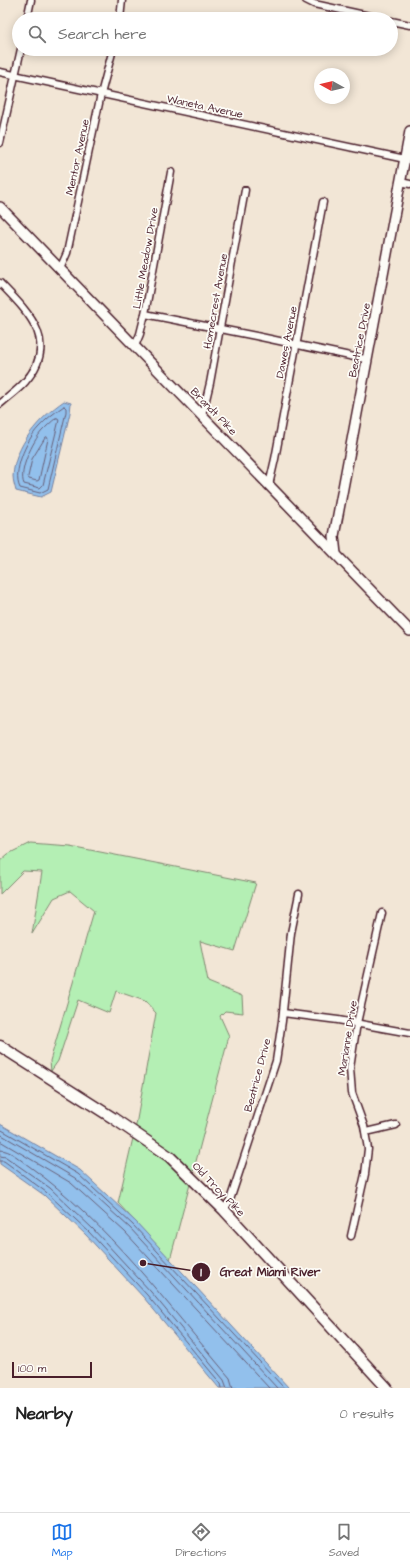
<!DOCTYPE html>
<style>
:root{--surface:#fff;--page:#f2f2f2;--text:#222;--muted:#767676;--line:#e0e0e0;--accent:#1a73e8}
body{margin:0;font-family:"Architects Daughter",sans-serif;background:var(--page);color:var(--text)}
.compass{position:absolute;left:314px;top:68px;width:36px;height:36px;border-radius:50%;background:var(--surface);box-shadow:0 2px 10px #0003;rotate:278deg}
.scale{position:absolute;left:12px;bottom:10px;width:80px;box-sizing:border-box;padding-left:4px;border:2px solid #4a1f2b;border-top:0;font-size:11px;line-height:14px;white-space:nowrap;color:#4a1f2b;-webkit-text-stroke:3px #fdfcf7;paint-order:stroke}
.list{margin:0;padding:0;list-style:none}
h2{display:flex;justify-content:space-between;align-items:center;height:52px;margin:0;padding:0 16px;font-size:17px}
h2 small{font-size:13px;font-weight:400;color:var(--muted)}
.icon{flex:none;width:22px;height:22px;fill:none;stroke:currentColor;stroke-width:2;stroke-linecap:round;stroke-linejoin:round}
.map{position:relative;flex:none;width:410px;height:1388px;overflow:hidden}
.search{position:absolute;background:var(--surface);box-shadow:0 2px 10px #0003;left:12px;right:12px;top:12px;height:44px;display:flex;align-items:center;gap:10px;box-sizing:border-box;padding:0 14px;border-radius:22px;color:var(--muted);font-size:15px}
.sheet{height:124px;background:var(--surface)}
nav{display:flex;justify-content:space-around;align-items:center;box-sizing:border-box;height:56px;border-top:1px solid var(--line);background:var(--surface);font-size:11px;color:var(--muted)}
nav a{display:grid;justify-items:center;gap:2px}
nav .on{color:var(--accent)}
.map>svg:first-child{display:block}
.green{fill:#b4efb4;stroke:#7f8770}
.water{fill:#92c0ec;stroke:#75809f}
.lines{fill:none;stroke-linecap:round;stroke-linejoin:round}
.shore{stroke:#675f78;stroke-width:1}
.street-casing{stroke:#4a1f2b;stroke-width:9}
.secondary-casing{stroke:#4a1f2b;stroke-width:12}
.primary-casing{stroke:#4a1f2b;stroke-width:13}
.street{stroke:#fdfcf7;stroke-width:6}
.secondary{stroke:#fdfcf7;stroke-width:9}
.primary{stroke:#fdfcf7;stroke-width:10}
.labels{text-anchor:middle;stroke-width:3.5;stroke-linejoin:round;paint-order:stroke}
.street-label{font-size:11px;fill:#4a1f2b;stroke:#fdfcf7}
.leader{fill:none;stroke:#4a1f2b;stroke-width:1.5}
.callout-dot{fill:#4a1f2b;stroke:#fdfcf7;stroke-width:1.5}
.mark-label{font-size:12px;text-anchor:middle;font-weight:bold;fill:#fff}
.callout-label{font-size:12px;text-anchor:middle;font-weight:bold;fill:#4a1f2b;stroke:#fdfcf7;stroke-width:3.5;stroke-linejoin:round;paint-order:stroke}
</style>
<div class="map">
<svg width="410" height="1388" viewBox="0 0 410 1388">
<rect width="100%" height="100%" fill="#f2e6d6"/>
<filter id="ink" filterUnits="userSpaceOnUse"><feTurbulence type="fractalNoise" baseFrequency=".025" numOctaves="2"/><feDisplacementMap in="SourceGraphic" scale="8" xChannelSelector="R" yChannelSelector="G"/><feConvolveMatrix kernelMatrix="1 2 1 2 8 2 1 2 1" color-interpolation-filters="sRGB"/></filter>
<g filter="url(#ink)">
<path class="green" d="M30,843L70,846L256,883L235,951L200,941L208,982L242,996L243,1013L225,1011L220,1016L229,1036L170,1260L118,1203L136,1125L156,1013L145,1001L116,991L109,1013L78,1000L58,1061L51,1071L50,1061L94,911L70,891L54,898L32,934L42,872L23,871L0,894V861L8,854Z"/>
<g class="water">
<path d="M64,401L71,403L70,413L51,492L41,497L16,491C15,487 13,481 13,476C15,445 39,418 64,401Z"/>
<path d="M0,1124L80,1170L136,1222L289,1388H219L144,1298L86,1235L44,1195L0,1164Z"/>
</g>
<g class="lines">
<g class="shore">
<path d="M64,406L66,408V412L48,489L40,493L20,488C12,472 26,441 38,428C45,420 55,412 64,406Z"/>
<path d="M56,418H58L59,420L43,485L40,488L24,484C18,471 33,441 42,431C46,427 51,422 56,418Z"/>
<path d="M47,437L48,439L39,480L37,481L29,479L28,477L32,459L45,438Z"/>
<path d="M0,1129L78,1174L133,1225L284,1388"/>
<path d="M0,1134L75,1178L130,1228L277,1388"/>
<path d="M0,1141L71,1183L125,1232L269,1388"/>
<path d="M0,1150C11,1150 20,1160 29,1166C108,1223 167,1304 230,1378L233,1388"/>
<path d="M0,1156L6,1157L50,1188L93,1229L151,1292L224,1380L227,1388"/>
<path d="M0,1161H4L46,1192L89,1232L147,1295L221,1384L222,1388"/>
</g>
<defs>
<g id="street">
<path d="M306,0L314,4L383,19"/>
<path d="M27,19L31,0"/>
<path d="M120,19L122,0"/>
<path d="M391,21L410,25"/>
<path d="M0,72L405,159"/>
<path d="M0,143L21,49"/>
<path d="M400,182L410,184"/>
<path d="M60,269L67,253L101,94L113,49"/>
<path d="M0,283C29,313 60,342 25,382C18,390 8,397 0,404"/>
<path d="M145,314L256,336L359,358L367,359"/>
<path d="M135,346L140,334L145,314L171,172"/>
<path d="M201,415L204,408L210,383L245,190"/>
<path d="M269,485L275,459L323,202"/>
<path d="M283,1013L338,1020L410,1033"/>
<path d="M366,1132L396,1125"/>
<path d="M224,1210L230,1200L234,1188L276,1061L282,1021L291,933L299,894"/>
<path d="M351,1236L365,1174L368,1149L364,1126L352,1093L350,1068L357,1023L382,913"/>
</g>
<g id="secondary">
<path d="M0,207L410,631"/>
<path d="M336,554L334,536L410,131"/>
</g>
<path id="primary" d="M0,1046L113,1118L170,1157L224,1210L387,1388"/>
</defs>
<use href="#street" class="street-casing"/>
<use href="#secondary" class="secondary-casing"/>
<use href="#primary" class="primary-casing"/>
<use href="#street" class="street"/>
<use href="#secondary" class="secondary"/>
<use href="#primary" class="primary"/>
</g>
</g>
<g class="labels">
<g class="street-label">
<text transform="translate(205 106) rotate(12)" y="4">Waneta Avenue</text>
<text transform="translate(77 157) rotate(-78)" y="4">Mentor Avenue</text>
<text transform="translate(145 258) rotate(-80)" y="4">Little Meadow Drive</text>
<text transform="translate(215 301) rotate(-80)" y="4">Homecrest Avenue</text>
<text transform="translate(359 340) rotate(-79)" y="4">Beatrice Drive</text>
<text transform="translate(286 342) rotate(-79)" y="4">Dawes Avenue</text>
<text transform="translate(214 411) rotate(46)" y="4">Brandt Pike</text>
<text transform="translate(347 1038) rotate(-81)" y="4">Marianne Drive</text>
<text transform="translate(257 1075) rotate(-75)" y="4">Beatrice Drive</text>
<text transform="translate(219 1189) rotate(46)" y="4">Old Troy Pike</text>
</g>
</g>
<path class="leader" d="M143 1263L201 1272"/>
<g class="callout-dot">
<circle cx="143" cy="1263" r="4"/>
<circle cx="201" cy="1272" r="10"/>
</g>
<g class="mark-label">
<text x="201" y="1276">1</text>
</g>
<g class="callout-label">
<text x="270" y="1276">Great Miami River</text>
</g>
</svg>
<svg class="compass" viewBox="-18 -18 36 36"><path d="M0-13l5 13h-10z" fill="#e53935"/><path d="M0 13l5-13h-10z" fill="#767676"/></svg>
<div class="scale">100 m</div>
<div class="search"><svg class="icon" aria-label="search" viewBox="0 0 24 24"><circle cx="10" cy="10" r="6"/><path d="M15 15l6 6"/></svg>Search here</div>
</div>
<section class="sheet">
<h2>Nearby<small>0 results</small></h2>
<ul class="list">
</ul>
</section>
<nav>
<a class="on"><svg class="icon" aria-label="map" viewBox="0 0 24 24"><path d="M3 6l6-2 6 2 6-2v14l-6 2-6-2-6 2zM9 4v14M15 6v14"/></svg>Map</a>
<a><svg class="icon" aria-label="directions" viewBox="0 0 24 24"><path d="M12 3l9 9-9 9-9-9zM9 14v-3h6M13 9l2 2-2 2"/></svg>Directions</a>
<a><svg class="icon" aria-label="saved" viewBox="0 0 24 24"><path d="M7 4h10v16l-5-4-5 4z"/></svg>Saved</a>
</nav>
